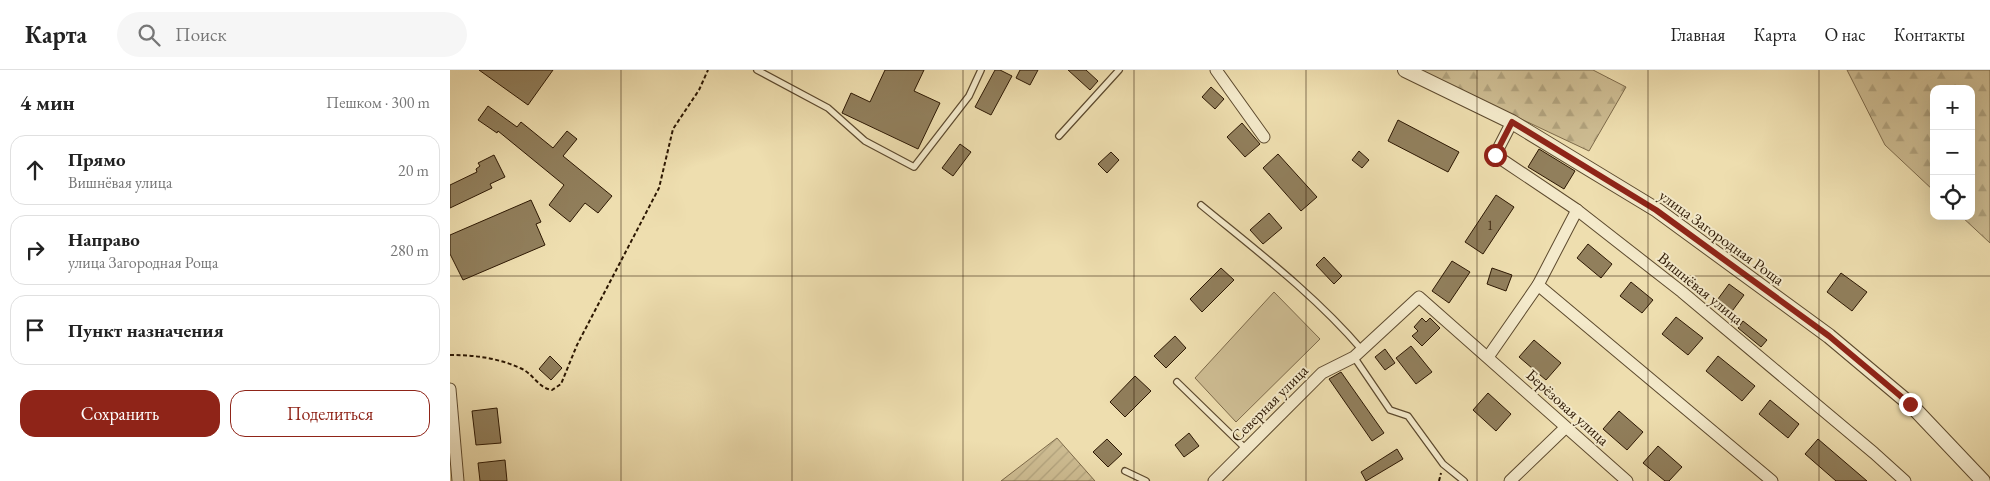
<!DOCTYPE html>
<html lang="ru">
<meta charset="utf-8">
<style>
:root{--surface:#fff;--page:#f6f6f6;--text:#222;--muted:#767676;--line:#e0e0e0;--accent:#8f2418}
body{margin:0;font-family:"EB Garamond",serif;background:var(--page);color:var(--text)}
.controls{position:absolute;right:15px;top:15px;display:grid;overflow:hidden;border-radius:10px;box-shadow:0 5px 20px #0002}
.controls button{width:45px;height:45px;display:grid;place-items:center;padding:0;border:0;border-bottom:1px solid var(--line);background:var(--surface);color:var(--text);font:25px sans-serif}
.stop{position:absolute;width:15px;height:15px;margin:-11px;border:4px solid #8f2418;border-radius:50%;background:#fff}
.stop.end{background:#8f2418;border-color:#fff;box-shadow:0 1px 5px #0008}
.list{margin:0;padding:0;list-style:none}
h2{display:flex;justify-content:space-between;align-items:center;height:65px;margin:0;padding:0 20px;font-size:21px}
h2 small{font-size:16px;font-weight:400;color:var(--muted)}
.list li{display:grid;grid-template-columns:32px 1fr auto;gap:15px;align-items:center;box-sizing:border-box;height:70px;margin:0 10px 10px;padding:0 10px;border:1px solid var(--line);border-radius:15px}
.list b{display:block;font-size:19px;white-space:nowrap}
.list p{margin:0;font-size:16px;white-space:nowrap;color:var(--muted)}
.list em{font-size:16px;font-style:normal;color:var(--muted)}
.actions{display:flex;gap:10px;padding:15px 20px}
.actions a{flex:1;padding:11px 0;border:1px solid var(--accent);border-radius:15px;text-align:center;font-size:18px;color:var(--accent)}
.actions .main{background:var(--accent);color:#fff}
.icon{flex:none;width:28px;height:28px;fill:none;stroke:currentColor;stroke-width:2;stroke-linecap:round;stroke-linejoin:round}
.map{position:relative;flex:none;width:1540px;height:411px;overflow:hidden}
header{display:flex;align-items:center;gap:30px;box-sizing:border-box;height:70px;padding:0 25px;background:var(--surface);border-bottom:1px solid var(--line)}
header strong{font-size:24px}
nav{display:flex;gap:28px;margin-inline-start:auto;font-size:18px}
.search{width:350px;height:45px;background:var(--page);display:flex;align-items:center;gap:12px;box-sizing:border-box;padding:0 18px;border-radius:28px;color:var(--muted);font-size:19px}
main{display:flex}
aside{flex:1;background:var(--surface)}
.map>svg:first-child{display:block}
.green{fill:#cdbc92;stroke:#7d6a4a}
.forest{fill:url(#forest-firs);stroke:#7d6a4a}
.garden{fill:url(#garden-furrows);stroke:#7d6a4a}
.building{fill:#917f5c;stroke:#2d1803}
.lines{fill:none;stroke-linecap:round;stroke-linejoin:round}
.service-casing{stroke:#5d4a2e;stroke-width:8}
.minor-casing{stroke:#5d4a2e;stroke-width:13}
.tertiary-casing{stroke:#5d4a2e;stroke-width:16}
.path{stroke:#2d1803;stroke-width:2;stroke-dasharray:4 2.5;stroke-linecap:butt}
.service{stroke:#f4eacb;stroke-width:5.5}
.minor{stroke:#f4eacb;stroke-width:11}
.tertiary{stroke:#f4eacb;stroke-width:14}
.route{stroke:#8f2418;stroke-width:6}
.grid{fill:none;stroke:#2d1803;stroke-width:1;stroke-opacity:0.55}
.labels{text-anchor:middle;stroke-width:4;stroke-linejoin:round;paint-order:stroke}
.number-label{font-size:14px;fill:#463219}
.street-label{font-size:16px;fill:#2d1803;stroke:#f4eacb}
</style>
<header>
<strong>Карта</strong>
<div class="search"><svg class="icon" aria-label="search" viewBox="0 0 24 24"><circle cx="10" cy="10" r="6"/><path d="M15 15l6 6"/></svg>Поиск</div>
<nav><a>Главная</a><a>Карта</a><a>О нас</a><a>Контакты</a></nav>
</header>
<main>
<aside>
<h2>4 мин<small>Пешком · 300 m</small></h2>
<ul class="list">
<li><svg class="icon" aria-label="ahead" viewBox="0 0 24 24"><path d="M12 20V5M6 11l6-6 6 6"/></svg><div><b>Прямо</b><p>Вишнёвая улица</p></div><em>20 m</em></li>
<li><svg class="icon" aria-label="right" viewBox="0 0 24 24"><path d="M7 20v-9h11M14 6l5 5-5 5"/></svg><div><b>Направо</b><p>улица Загородная Роща</p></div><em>280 m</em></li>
<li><svg class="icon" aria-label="arrive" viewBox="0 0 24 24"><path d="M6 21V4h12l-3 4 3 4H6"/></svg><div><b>Пункт назначения</b></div></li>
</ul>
<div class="actions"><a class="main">Сохранить</a><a>Поделиться</a></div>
</aside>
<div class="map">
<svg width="1540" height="411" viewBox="0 0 1540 411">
<defs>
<pattern id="forest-firs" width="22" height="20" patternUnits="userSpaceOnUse" patternTransform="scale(1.25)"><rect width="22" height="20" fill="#cdbc92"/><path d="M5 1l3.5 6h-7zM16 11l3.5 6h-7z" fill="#b0a17c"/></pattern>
<pattern id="garden-furrows" width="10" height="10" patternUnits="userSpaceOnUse" patternTransform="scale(1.25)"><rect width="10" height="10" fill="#cdbc92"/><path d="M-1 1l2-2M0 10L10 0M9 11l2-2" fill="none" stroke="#b0a17c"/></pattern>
</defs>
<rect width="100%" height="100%" fill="#eedeaf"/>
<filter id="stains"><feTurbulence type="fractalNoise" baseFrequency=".004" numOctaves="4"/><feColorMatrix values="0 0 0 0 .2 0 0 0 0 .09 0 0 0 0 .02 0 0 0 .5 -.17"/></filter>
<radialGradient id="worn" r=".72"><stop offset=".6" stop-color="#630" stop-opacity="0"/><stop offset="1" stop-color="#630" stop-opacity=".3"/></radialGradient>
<path class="green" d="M824,222L870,269L786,352L745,308Z"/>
<g class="forest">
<path d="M967,0H1143L1176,17L1139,81Z"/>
<path d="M1397,0H1540V173L1511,146H1521V19H1484V121L1435,75Z"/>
</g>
<path class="garden" d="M607,368L645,411H551Z"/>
<g class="building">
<path d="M29,0H103L78,35Z"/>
<path d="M435,0H474L464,21L490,33L468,79L392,43L401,23L420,32Z"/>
<path d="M545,0H550L562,6L541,45L525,37Z"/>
<path d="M570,0H588L580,15L566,8Z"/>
<path d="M618,0H636L648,11L640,20Z"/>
<path d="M761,17L774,29L765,39L752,27Z"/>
<path d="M38,36L67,57L71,52L103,78L117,61L127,69L113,86L162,126L148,143L135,133L120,152L99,135L114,115L48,61L47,63L28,50Z"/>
<path d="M948,50L1009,82L998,102L938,71Z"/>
<path d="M792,53L810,74L795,87L777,67Z"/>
<path d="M510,74L521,82L503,106L492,98Z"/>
<path d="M1089,79L1125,101L1114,119L1078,97Z"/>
<path d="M909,81L919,90L912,98L902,90Z"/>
<path d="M661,82L669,90L657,103L648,94Z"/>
<path d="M828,84L867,127L851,141L813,98Z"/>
<path d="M44,85L55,107L40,114L42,118L0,138V115L27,102L26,99L30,96L28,93Z"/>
<path d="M1046,125L1064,137L1033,184L1015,172Z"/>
<path d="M81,130L91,152L86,154L95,175L13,210L0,184V165Z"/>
<path d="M819,143L832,158L813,174L800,160Z"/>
<path d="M1138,174L1162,194L1151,208L1127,188Z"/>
<path d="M874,187L892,206L884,214L866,195Z"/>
<path d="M1002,191L1020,202L999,233L982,221Z"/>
<path d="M771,198L784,210L752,242L740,229Z"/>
<path d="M1042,198L1062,205L1056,221L1037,214Z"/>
<path d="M1391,203L1417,222L1402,241L1377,222Z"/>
<path d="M1181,212L1203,230L1192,243L1170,226Z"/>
<path d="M1279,214L1294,225L1280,244L1265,233Z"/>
<path d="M1226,247L1253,268L1238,285L1212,264Z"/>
<path d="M972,248L976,252L980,248L990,258L972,276L962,266L968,261L964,257Z"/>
<path d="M1293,251L1317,270L1311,277L1288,258Z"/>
<path d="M725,266L736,278L716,298L704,286Z"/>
<path d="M1084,270L1111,293L1096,310L1069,287Z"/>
<path d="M961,276L982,302L966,314L946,288Z"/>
<path d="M935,279L945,293L935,300L925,287Z"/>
<path d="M100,286L112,298L101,310L89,299Z"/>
<path d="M1268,286L1305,316L1292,331L1256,301Z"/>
<path d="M891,302L934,363L922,371L879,309Z"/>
<path d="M685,306L701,321L675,347L660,332Z"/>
<path d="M1038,323L1061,344L1046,361L1023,340Z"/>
<path d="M1320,330L1349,354L1338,368L1309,344Z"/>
<path d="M47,338L51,373L26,375L22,341Z"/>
<path d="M1169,341L1193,362L1177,380L1153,359Z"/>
<path d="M739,363L749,376L734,387L725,375Z"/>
<path d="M657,369L672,384L658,397L643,382Z"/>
<path d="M1368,369L1417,411H1386L1355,384Z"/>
<path d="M1208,376L1232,397L1219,411H1215L1193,393Z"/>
<path d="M947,379L953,389L916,411L911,402Z"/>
<path d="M55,390L57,411H30L28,393Z"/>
</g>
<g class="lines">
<defs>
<g id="service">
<path d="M307,0L378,38L415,71L464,97L519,26L531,0"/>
<path d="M609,66L669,0"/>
<path d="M751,135C807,181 865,225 912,280"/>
<path d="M904,287L940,340L958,346L993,394L1014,411"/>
<path d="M727,312L796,379"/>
<path d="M675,401L696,411"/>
</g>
<g id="minor">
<path d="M766,0L814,67"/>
<path d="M1062,52L1045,85L1127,140L1232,222L1424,383L1455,411"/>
<path d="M1088,215L1322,411"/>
<path d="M1038,287L1088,215L1127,140"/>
<path d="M0,319L8,411"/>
<path d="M764,411L872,303L904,287L969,227L1177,411"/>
<path d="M1060,411L1115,358"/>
</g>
<path id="tertiary" d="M955,0L1062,52L1207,140L1379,266L1460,334L1533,411"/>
</defs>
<use href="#service" class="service-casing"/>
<use href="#minor" class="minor-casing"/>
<use href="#tertiary" class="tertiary-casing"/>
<g class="path">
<path d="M0,285C24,285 48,288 70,298C83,303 88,318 102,320L111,314L127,275L209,118L223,59L249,20L258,0"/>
<path d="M989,411L991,403"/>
</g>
<use href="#service" class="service"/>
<use href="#minor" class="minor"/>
<use href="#tertiary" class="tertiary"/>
</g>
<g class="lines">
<path class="route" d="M1045,85L1062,52L1206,140L1379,266L1460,334"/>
</g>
<path class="grid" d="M171,0V411M342,0V411M513,0V411M684,0V411M856,0V411M1027,0V411M1198,0V411M1369,0V411M0,206H1540"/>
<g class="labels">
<g class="number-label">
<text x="1040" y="160">1</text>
</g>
<g class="street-label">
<text transform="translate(1272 167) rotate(36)" y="6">улица Загородная Роща</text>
<text transform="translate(1251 218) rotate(39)" y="6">Вишнёвая улица</text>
<text transform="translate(819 333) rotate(-45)" y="6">Северная улица</text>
<text transform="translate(1118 337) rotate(42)" y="6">Берёзовая улица</text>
</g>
</g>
<rect width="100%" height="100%" filter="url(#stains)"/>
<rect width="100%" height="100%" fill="url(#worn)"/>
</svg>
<div class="controls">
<button>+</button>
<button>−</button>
<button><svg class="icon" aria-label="locate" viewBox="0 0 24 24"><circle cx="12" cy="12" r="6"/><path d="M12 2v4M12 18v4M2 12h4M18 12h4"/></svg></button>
</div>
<div class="stop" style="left:1045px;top:85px"></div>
<div class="stop end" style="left:1460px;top:334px"></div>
</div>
</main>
